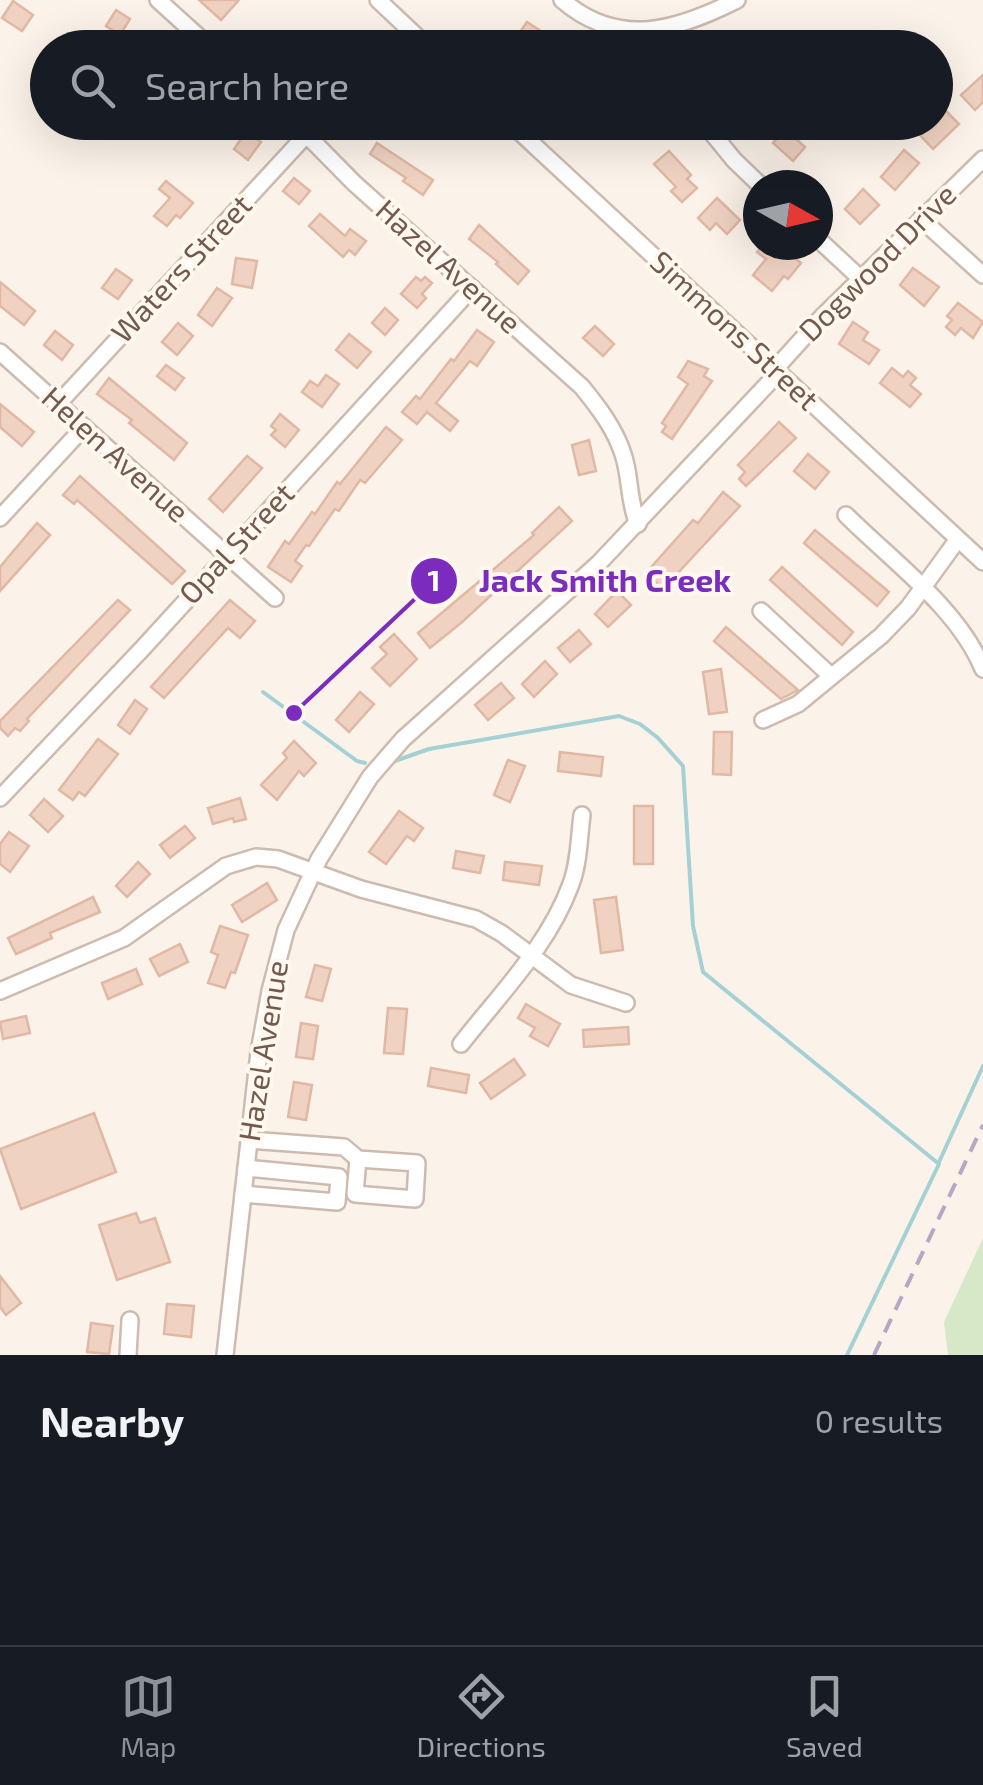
<!DOCTYPE html>
<style>
:root{--surface:#171b24;--page:#242831;--text:#f1f3f6;--muted:#9ea1a6;--line:#363941;--accent:#8c9099}
body{margin:0;font-family:"Exo 2",sans-serif;background:var(--page);color:var(--text)}
.compass{position:absolute;left:743px;top:170px;width:90px;height:90px;border-radius:50%;background:var(--surface);box-shadow:0 10px 40px #0002;rotate:98deg}
.list{margin:0;padding:0;list-style:none}
h2{display:flex;justify-content:space-between;align-items:center;height:130px;margin:0;padding:0 40px;font-size:42px}
h2 small{font-size:32px;font-weight:400;color:var(--muted)}
.icon{flex:none;width:55px;height:55px;fill:none;stroke:currentColor;stroke-width:2;stroke-linecap:round;stroke-linejoin:round}
.map{position:relative;flex:none;width:983px;height:1355px;overflow:hidden}
.search{position:absolute;background:var(--surface);box-shadow:0 10px 40px #0002;left:30px;right:30px;top:30px;height:110px;display:flex;align-items:center;gap:25px;box-sizing:border-box;padding:0 35px;border-radius:55px;color:var(--muted);font-size:38px}
.sheet{height:290px;background:var(--surface)}
nav{display:flex;justify-content:space-around;align-items:center;box-sizing:border-box;height:140px;border-top:2px solid var(--line);background:var(--surface);font-size:28px;color:var(--muted)}
nav a{display:grid;justify-items:center;gap:5px}
nav .on{color:var(--accent)}
.map>svg:first-child{display:block}
.green{fill:#d6e8c8}
.lines{fill:none;stroke-linecap:round;stroke-linejoin:round}
.stream{stroke:#a5d0d5;stroke-width:4}
.building{fill:#efd2c2;stroke:#e1b8a3;stroke-width:2.5}
.minor-casing{stroke:#cdbbaf;stroke-width:20}
.minor{stroke:#fff;stroke-width:15}
.rail{stroke:#b6a7c5;stroke-width:4;stroke-dasharray:15 10;stroke-linecap:butt}
.labels{text-anchor:middle;stroke-width:8;stroke-linejoin:round;paint-order:stroke}
.street-label{font-size:30px;fill:#745a4e;stroke:#fef8ef}
.leader{fill:none;stroke:#7b2cbf;stroke-width:4}
.callout-dot{fill:#7b2cbf;stroke:#fef8ef;stroke-width:4}
.mark-label{font-size:30px;text-anchor:middle;font-weight:bold;fill:#fff}
.callout-label{font-size:32px;text-anchor:middle;font-weight:bold;fill:#7b2cbf;stroke:#fef8ef;stroke-width:8;stroke-linejoin:round;paint-order:stroke}
</style>
<div class="map">
<svg width="983" height="1355" viewBox="0 0 983 1355">
<rect width="100%" height="100%" fill="#fbf3e9"/>
<path class="green" d="M983,1238V1355H948L944,1322Z"/>
<g class="lines">
<g class="stream">
<path d="M263,692L357,761L365,763"/>
<path d="M392,762L429,749L619,716L640,724L658,738L683,766L693,926L703,972L939,1164L847,1355"/>
<path d="M939,1162L983,1066"/>
</g>
</g>
<g class="building">
<path d="M199,0H239L221,20Z"/>
<path d="M13,1L33,15L22,31L2,18Z"/>
<path d="M116,10L130,19L120,35L106,26Z"/>
<path d="M527,22L544,33L541,37L558,48H521L513,42Z"/>
<path d="M983,75V102L975,110L961,95Z"/>
<path d="M946,111L959,124L933,149L920,135Z"/>
<path d="M785,129L805,147L793,161L773,143Z"/>
<path d="M246,132L261,142L248,160L234,149Z"/>
<path d="M377,143L433,180L423,195L403,181L406,178L370,154Z"/>
<path d="M904,150L919,163L895,190L881,177Z"/>
<path d="M669,151L691,175L687,179L697,188L682,202L671,191L676,187L654,164Z"/>
<path d="M294,178L310,191L299,204L283,191Z"/>
<path d="M166,181L193,203L180,218L176,215L167,226L154,216L170,198L159,189Z"/>
<path d="M863,189L879,205L860,224L845,209Z"/>
<path d="M717,198L740,220L727,234L716,223L710,230L698,218Z"/>
<path d="M320,214L345,236L350,229L366,241L355,255L349,250L343,257L309,226Z"/>
<path d="M479,225L529,271L518,284L496,264L498,262L469,239Z"/>
<path d="M763,245H778L801,263L788,279L784,276L772,291L753,275L766,259L757,252Z"/>
<path d="M236,258L257,261L252,288L232,284Z"/>
<path d="M913,268L939,287L924,306L900,285Z"/>
<path d="M116,269L132,280L118,299L102,288Z"/>
<path d="M416,277L421,281L425,277L432,283L422,294L426,298L417,308L401,294Z"/>
<path d="M0,282L35,311L24,325L0,306Z"/>
<path d="M217,288L232,298L212,326L198,315Z"/>
<path d="M958,303L983,322L973,338L961,328L955,335L946,327L952,320L947,316Z"/>
<path d="M385,308L398,320L385,335L372,323Z"/>
<path d="M853,322L868,332L863,340L879,350L869,364L839,344Z"/>
<path d="M178,323L193,336L177,355L162,342Z"/>
<path d="M595,326L614,344L603,356L583,338Z"/>
<path d="M477,330L494,342L477,366L470,361L436,403L458,421L450,431L427,412L417,424L402,412L416,396L420,399L451,359L454,361Z"/>
<path d="M55,331L73,345L62,360L44,345Z"/>
<path d="M349,334L371,352L357,368L336,350Z"/>
<path d="M688,361L708,369L704,376L712,381L672,439L662,432L666,426L662,423L688,384L678,377Z"/>
<path d="M166,365L184,378L175,390L157,376Z"/>
<path d="M892,368L903,377L908,371L916,378L910,385L921,394L910,407L880,383Z"/>
<path d="M326,375L339,384L322,407L302,392L310,381L318,386Z"/>
<path d="M109,378L187,443L174,460L129,423L132,420L97,394Z"/>
<path d="M0,404L34,432L22,446L0,427Z"/>
<path d="M280,414L299,430L285,447L271,435L276,430L271,426Z"/>
<path d="M779,422L796,438L746,486L739,479L745,472L738,465Z"/>
<path d="M386,427L402,440L365,483L360,480L339,511L335,509L309,546L306,545L295,561L302,566L291,582L268,567L285,541L289,544L312,512L315,514L337,482L340,484Z"/>
<path d="M589,440L596,471L579,475L572,445Z"/>
<path d="M808,454L829,472L815,489L794,471Z"/>
<path d="M247,456L262,468L223,512L209,499Z"/>
<path d="M80,476L185,571L172,584L77,500L74,504L63,495Z"/>
<path d="M723,492L740,506L663,589L646,573L693,520L698,523Z"/>
<path d="M559,507L572,521L461,623L430,648L418,633L534,535L532,533Z"/>
<path d="M37,523L50,535L0,591V567Z"/>
<path d="M815,530L889,592L877,606L804,543Z"/>
<path d="M782,567L853,632L842,645L770,580Z"/>
<path d="M617,591L631,605L608,627L595,614Z"/>
<path d="M118,600L130,610L27,719L29,721L20,731L15,728L8,736L0,728V721Z"/>
<path d="M230,600L255,621L240,638L228,628L164,698L151,687Z"/>
<path d="M726,627L798,690L781,699L714,641Z"/>
<path d="M579,630L591,644L570,662L558,648Z"/>
<path d="M394,634L417,659L390,686L372,668L387,654L380,647Z"/>
<path d="M545,661L557,674L534,697L522,684Z"/>
<path d="M721,669L727,712L709,714L703,672Z"/>
<path d="M501,683L514,698L488,720L475,705Z"/>
<path d="M360,692L374,704L349,732L336,720Z"/>
<path d="M135,700L147,709L130,734L118,725Z"/>
<path d="M714,732H732L731,775L713,774Z"/>
<path d="M98,739L118,754L85,796L79,792L73,800L59,790Z"/>
<path d="M294,741L316,763L304,776L299,771L277,800L261,785L287,758L283,753Z"/>
<path d="M560,752L603,757L601,776L558,771Z"/>
<path d="M508,760L525,766L510,802L494,795Z"/>
<path d="M240,798L246,819L234,822L233,818L213,824L208,808Z"/>
<path d="M44,799L63,816L48,832L30,815Z"/>
<rect x="634" y="806" width="19" height="58"/>
<path d="M399,811L423,828L414,841L407,836L386,864L369,852Z"/>
<path d="M185,826L195,838L170,858L160,845Z"/>
<path d="M9,832L29,846L10,872L0,864V844Z"/>
<path d="M456,851L484,856L480,873L453,868Z"/>
<path d="M138,862L150,874L127,897L116,886Z"/>
<path d="M505,862L542,866L539,885L503,880Z"/>
<path d="M267,883L277,900L242,922L232,905Z"/>
<path d="M93,897L100,912L50,933L52,938L16,954L8,938Z"/>
<path d="M616,897L623,950L601,953L594,900Z"/>
<path d="M220,926L248,935L235,973L231,972L225,988L208,983L218,955L211,952Z"/>
<path d="M180,944L188,962L159,976L150,959Z"/>
<path d="M315,965L331,969L322,1001L306,997Z"/>
<path d="M136,969L142,984L108,999L102,983Z"/>
<path d="M526,1004L560,1024L548,1046L530,1036L535,1028L518,1018Z"/>
<path d="M388,1008L407,1009L403,1054L384,1053Z"/>
<path d="M26,1016L30,1033L3,1039L0,1022Z"/>
<path d="M301,1023L318,1026L313,1059L296,1057Z"/>
<path d="M628,1027L629,1044L584,1047L583,1030Z"/>
<path d="M514,1059L525,1075L491,1099L480,1083Z"/>
<path d="M431,1068L469,1075L466,1093L428,1086Z"/>
<path d="M294,1082L312,1085L306,1120L288,1117Z"/>
<path d="M94,1113L116,1172L21,1209L0,1149Z"/>
<path d="M136,1213L140,1223L155,1218L170,1262L117,1280L99,1225Z"/>
<path d="M0,1276L21,1303L6,1315L0,1307Z"/>
<path d="M167,1304L194,1306L191,1337L164,1334Z"/>
<path d="M91,1323L113,1326L109,1354L87,1352Z"/>
</g>
<g class="lines">
<defs>
<g id="minor">
<path d="M158,0L211,48"/>
<path d="M378,0L429,48"/>
<path d="M562,0C619,49 677,30 737,0"/>
<path d="M294,122L354,183L582,387C599,408 615,429 623,454C631,477 628,501 638,524"/>
<path d="M509,122L983,562"/>
<path d="M703,122L734,160L760,185"/>
<path d="M921,219L983,275"/>
<path d="M818,239L861,279"/>
<path d="M0,352L275,598"/>
<path d="M775,369L822,317L983,159"/>
<path d="M58,404L307,134"/>
<path d="M846,515C892,561 958,608 983,669"/>
<path d="M0,518L84,427"/>
<path d="M761,611L831,676"/>
<path d="M763,720L798,704L881,636L908,608L958,539"/>
<path d="M0,798L142,649L472,288"/>
<path d="M0,991L124,938L226,866L256,857L278,859L361,889L476,919L501,933L571,985L626,1003"/>
<path d="M461,1044C500,994 549,945 571,884C579,863 579,838 582,815"/>
<path d="M249,1140L344,1147L358,1159L355,1194L415,1199L417,1163L358,1159"/>
<path d="M243,1194L337,1202L339,1177L246,1168"/>
<path d="M128,1355L130,1320"/>
<path d="M225,1355L259,1052L270,991L286,930L319,859L370,777L403,739L599,563L779,372"/>
</g>
</defs>
<use href="#minor" class="minor-casing"/>
<use href="#minor" class="minor"/>
<path class="rail" d="M874,1355L983,1125"/>
</g>
<g class="labels">
<g class="street-label">
<text transform="translate(878 263) rotate(-45)" y="10">Dogwood Drive</text>
<text transform="translate(448 267) rotate(42)" y="10">Hazel Avenue</text>
<text transform="translate(182 269) rotate(-47)" y="10">Waters Street</text>
<text transform="translate(734 331) rotate(43)" y="10">Simmons Street</text>
<text transform="translate(115 455) rotate(42)" y="10">Helen Avenue</text>
<text transform="translate(237 544) rotate(-47)" y="10">Opal Street</text>
<text transform="translate(264 1051) rotate(-81)" y="10">Hazel Avenue</text>
</g>
</g>
<path class="leader" d="M294 713L434 581"/>
<g class="callout-dot">
<circle cx="294" cy="713" r="10"/>
<circle cx="434" cy="581" r="25"/>
</g>
<g class="mark-label">
<text x="434" y="591">1</text>
</g>
<g class="callout-label">
<text x="605" y="592">Jack Smith Creek</text>
</g>
</svg>
<svg class="compass" viewBox="-18 -18 36 36"><path d="M0-13l5 13h-10z" fill="#e53935"/><path d="M0 13l5-13h-10z" fill="#9ea1a6"/></svg>
<div class="search"><svg class="icon" aria-label="search" viewBox="0 0 24 24"><circle cx="10" cy="10" r="6"/><path d="M15 15l6 6"/></svg>Search here</div>
</div>
<section class="sheet">
<h2>Nearby<small>0 results</small></h2>
<ul class="list">
</ul>
</section>
<nav>
<a class="on"><svg class="icon" aria-label="map" viewBox="0 0 24 24"><path d="M3 6l6-2 6 2 6-2v14l-6 2-6-2-6 2zM9 4v14M15 6v14"/></svg>Map</a>
<a><svg class="icon" aria-label="directions" viewBox="0 0 24 24"><path d="M12 3l9 9-9 9-9-9zM9 14v-3h6M13 9l2 2-2 2"/></svg>Directions</a>
<a><svg class="icon" aria-label="saved" viewBox="0 0 24 24"><path d="M7 4h10v16l-5-4-5 4z"/></svg>Saved</a>
</nav>
